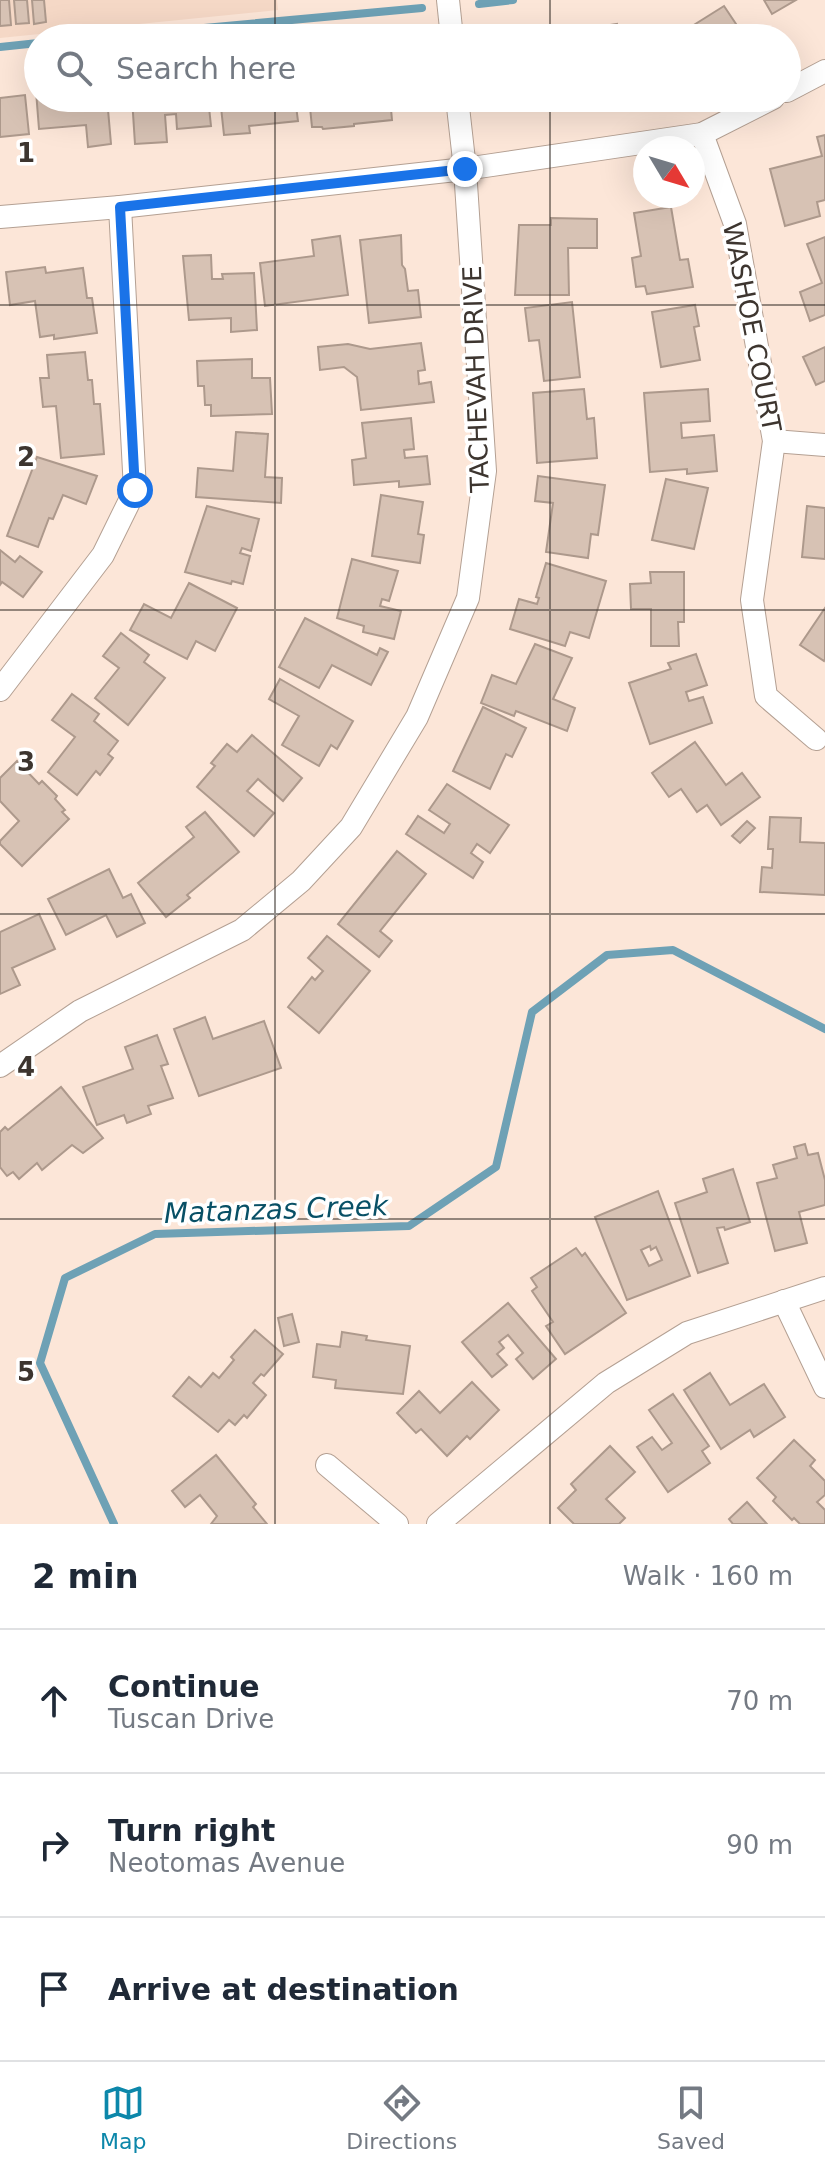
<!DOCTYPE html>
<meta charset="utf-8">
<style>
:root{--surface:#fff;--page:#f2f2f3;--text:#1f2937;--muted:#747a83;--line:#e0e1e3;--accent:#0c87aa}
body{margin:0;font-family:"DejaVu Sans",sans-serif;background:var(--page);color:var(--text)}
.compass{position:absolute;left:633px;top:136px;width:72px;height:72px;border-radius:50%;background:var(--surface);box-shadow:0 8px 32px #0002;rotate:128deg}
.stop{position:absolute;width:24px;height:24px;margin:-18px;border:6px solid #1a73e8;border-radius:50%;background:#fff}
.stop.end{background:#1a73e8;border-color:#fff;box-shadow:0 2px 8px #0008}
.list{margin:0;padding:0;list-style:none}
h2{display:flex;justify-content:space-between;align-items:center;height:104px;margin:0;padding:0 32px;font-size:34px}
h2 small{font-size:26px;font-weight:400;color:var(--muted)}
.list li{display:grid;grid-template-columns:52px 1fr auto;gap:24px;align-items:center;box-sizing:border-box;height:144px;padding:0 32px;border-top:2px solid var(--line)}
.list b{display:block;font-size:30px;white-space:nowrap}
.list p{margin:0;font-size:26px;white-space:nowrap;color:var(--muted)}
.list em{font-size:26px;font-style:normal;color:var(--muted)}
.icon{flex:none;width:44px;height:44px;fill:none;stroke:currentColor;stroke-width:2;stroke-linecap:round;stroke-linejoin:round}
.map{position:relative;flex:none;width:825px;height:1524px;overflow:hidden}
.search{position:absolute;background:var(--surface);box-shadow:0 8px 32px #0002;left:24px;right:24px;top:24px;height:88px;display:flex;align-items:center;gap:20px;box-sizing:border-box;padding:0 28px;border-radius:44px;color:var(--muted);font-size:30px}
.sheet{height:536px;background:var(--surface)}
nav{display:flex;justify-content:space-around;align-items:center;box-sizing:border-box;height:112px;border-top:2px solid var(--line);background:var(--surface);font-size:22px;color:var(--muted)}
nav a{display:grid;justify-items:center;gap:4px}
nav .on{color:var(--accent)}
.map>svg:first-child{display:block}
.built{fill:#f5d8c6}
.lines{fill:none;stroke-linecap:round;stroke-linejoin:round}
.stream{stroke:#6ea1b5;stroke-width:8}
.building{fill:#d7c2b4;stroke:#ad998c;stroke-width:2;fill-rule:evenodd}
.street-casing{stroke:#b4a093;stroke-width:24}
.street{stroke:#fff;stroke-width:22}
.route{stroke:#1a73e8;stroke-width:10}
.grid{fill:none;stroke:#3d352f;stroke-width:2;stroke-opacity:0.55}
.labels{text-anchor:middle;stroke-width:7;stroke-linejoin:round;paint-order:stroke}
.street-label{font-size:26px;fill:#3d352f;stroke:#fff}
.water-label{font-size:28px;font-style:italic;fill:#085066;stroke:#fff}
.grid-label{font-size:26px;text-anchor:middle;font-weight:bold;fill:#3d352f;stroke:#fff;stroke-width:7;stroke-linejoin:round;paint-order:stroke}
</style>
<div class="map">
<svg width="825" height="1524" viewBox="0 0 825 1524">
<rect width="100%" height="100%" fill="#fce6d8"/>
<path class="built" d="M0,0H277L278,10L0,38Z"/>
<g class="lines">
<g class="stream">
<path d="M479,4L513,0"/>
<path d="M94,38L422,8"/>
<path d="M0,47L38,43"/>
<path d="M114,1524L40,1363L65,1278L155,1234L409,1226L496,1167L532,1012L607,955L673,950L825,1029"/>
</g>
</g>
<g class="building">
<path d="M0,0H9L11,25L0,26Z"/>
<path d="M14,0H27L29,23L16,24Z"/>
<path d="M32,0H44L46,22L34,24Z"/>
<path d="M764,0H796L772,14Z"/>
<path d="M724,6L742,33L734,38H689L694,35L689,28Z"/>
<path d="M617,24L619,38H599L597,27Z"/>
<path d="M36,91H38V98H107L111,144L88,147L86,125L39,129Z"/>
<path d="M25,95L29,134L0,137V98Z"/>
<path d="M132,98H208L211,126L177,129L176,114L165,115L167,142L135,144Z"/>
<path d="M220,98H295L298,121L249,126L250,133L224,135Z"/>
<path d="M309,98H390L392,120L354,124V126L323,129L322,127H312Z"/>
<path d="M507,98H578L508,106Z"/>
<path d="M825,135V200L817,202L820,216L785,226L770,169L822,156L817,137Z"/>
<path d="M671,207L680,260L688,259L693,287L647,294L645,286L636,287L632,258L641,256L634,213Z"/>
<path d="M551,218L597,219V248H568L569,295H515L519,225H551Z"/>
<path d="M401,235L402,265L405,269L408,291L418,290L421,317L369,323L360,240Z"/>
<path d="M340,236L348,295L265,306L260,263L314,256L312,240Z"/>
<path d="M825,237V315L810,321L800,292L822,283L807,244Z"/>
<path d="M211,255L212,279H223L222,274L254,273L257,330L231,332V318L189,320L183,256Z"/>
<path d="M45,267L46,273L83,268L87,298H92L97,333L54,339V335L40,337L35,301L10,305L6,272Z"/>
<path d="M572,302L580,377L544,381L539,340L529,341L525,308Z"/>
<path d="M695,305L699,326L694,327L700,360L661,367L652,312Z"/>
<path d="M421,343L425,370L418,371L419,384L431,382L434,402L361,410L357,377L344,367L320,370L318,347L348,344L370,349Z"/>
<path d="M825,347V381L816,385L803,357Z"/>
<path d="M85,352L88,380H92L94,404H100L104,454L61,458L56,406L43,407L40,378H49L47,355Z"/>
<path d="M252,359V378H270L272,414L211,416V405H205L204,386H198L197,361Z"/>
<path d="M584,389L587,419L594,418L597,458L537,463L533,393Z"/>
<path d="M708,389L710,421L681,423L682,438L714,435L717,471L687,474V469L650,472L644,393Z"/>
<path d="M411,418L414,449L404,450L405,458L427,456L430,484L399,487V481L354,485L352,460L366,458L362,423Z"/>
<path d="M236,432L268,434L265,477L282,478L281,503L196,497L198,468L233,471Z"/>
<path d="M37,457L97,476L86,504L63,495L53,519L49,518L38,547L7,536Z"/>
<path d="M538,476L605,485L598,535L591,534L588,558L546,552L553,503L535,501Z"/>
<path d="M666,479L708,488L694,549L652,540Z"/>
<path d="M381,495L423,502L418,534L424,535L420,563L372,556Z"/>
<path d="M207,506L259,519L251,551L242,548L240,553L250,556L243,584L232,581L231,584L185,572Z"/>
<path d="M807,506L825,508V559L802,557Z"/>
<path d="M0,550L15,562L20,556L42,572L23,597L2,582L0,585Z"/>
<path d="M352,559L398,571L389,601L382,599L380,606L401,611L394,639L363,632L364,626L337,618Z"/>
<path d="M546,563L606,581L589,638L570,632L565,646L510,629L519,599L537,604L539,598L536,597Z"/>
<path d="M650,572H684V622H678L679,646H651V609H631L630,584L651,583Z"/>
<path d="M189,583L237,608L215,651L196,641L187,659L130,630L144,604L171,618Z"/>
<path d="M825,608V659L824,661L800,645Z"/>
<path d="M305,618L377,655L380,648L388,652L371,685L332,665L319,688L279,667Z"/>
<path d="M121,633L149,655L144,662L165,678L128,725L95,698L119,668L103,656Z"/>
<path d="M535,644L572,658L553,699L575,708L567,731L516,711L514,716L481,703L492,675L516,684Z"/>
<path d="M696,654L707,685L686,692L689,701L703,697L712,723L650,744L629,683L671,669L668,663Z"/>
<path d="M280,679L353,721L337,749L331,745L319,766L282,745L299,716L269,699Z"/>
<path d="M72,694L99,714L94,721L118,741L108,754L113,758L100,775L96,771L77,795L48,772L75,737L52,720Z"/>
<path d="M483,707L526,728L512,757L506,754L490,789L453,771Z"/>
<path d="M252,735L302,778L283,801L258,779L247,791L274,813L254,836L197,787L215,766L211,763L227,744L237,752Z"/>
<path d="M695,742L726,785L742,773L760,797L721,825L707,805L697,812L681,789L669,797L652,773Z"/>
<path d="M17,761L39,784L42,781L57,796L55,799L65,810L62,812L69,819L22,866L0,844V841L19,821L0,801V778Z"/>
<path d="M447,784L509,825L490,853L477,844L471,853L483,862L473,878L406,834L418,816L444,833L450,824L429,810Z"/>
<path d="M205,812L239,852L187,895L190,898L166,917L138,883L194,837L186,827Z"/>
<path d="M770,817L801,818L800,842L825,843V895L760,892L762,867L772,868L773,849H768Z"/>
<path d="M747,821L755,828L740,843L732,836Z"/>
<path d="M397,851L426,874L380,931L392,941L379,957L338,924Z"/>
<path d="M109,869L123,898L131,894L145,923L117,937L106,915L66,935L48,899Z"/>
<path d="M39,914L55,949L12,968L20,985L0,994V932Z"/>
<path d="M327,936L370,971L319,1033L288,1007L312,977L315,980L323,971L308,958Z"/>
<path d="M205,1017L213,1039L264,1021L281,1068L199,1096L174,1029Z"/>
<path d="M157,1035L168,1064L161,1066L173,1098L148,1106L151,1114L127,1123L124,1115L97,1125L83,1087L133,1069L125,1047Z"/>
<path d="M61,1087L103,1138L83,1153L72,1145L42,1170L37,1163L19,1179L13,1172L7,1176L0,1167V1132L5,1127L8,1130Z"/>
<path d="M805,1144L808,1155L818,1153L825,1180V1205L799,1212L807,1243L775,1251L757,1183L777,1178L773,1165L797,1158L794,1147Z"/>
<path d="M733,1169L750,1222L725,1230L724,1227L717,1228L728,1263L698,1273L675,1203L707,1192L703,1179Z"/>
<path d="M658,1191L690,1276L627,1300L595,1217ZM650,1246L651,1250L656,1247L662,1260L649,1266L641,1250Z"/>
<path d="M576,1248L582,1256L585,1253L626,1313L565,1354L546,1326L553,1322L532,1291L537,1287L531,1278Z"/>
<path d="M508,1303L556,1359L533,1379L516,1359L523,1353L508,1335L499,1342L504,1348L497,1354L507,1365L492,1377L462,1342Z"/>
<path d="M292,1314L299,1342L284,1346L278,1318Z"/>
<path d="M255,1330L283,1354L264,1376L261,1374L253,1383L266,1395L247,1418L244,1415L235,1425L229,1420L218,1432L173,1396L189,1377L201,1387L213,1373L219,1378L234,1360L231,1357Z"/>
<path d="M342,1332L367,1336L366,1340L410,1346L403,1394L335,1388L336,1380L313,1377L317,1344L340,1347Z"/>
<path d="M710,1373L730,1405L764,1384L785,1417L754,1437L750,1430L721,1449L684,1390Z"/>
<path d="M472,1382L499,1410L470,1439L467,1436L447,1456L421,1429L416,1433L397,1413L419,1391L440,1413Z"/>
<path d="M673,1394L709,1446L702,1451L710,1463L668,1492L637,1447L652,1437L662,1450L672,1443L649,1410Z"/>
<path d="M794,1440L815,1460L810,1466L825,1481V1495L817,1502L825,1510V1524H800L794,1518L792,1520L773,1501L776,1497L757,1478Z"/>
<path d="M610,1446L635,1472L606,1499L625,1518L619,1524H574L558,1508L576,1490L571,1484Z"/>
<path d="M216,1455L256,1504L253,1507L267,1524H211L217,1516L200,1495L185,1507L172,1491Z"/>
<path d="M747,1502L767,1524H733L729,1519Z"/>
</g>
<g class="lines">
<defs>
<g id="street">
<path d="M448,0L452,38"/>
<path d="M787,91L825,71"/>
<path d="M702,134L735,224L774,441L752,600L766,696L816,739"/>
<path d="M0,217L120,207L465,169L702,134L773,98"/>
<path d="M774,441L825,445"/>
<path d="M0,690L103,555L135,490L120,207"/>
<path d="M0,1066L80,1011L242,930L301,881L351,827L417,717L468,598L485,471L465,169L457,98"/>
<path d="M784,1301L825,1387"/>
<path d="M327,1465L397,1524"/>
<path d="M438,1524L606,1383L687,1333L825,1288"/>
</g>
</defs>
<use href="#street" class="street-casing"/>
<use href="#street" class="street"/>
</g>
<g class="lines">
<path class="route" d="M135,490L120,207L465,169"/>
</g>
<path class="grid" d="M275,0V38M550,0V38M275,98V1524M550,98V1524M0,305H825M0,610H825M0,914H825M0,1219H825"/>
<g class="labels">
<g class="street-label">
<text transform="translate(752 327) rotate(79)" y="9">WASHOE COURT</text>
<text transform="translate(476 379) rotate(-92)" y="9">TACHEVAH DRIVE</text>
</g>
<g class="water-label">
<text transform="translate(276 1209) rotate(-2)" y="10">Matanzas Creek</text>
</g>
</g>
<g class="grid-label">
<text x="26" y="162">1</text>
<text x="26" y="466">2</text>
<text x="26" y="771">3</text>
<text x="26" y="1076">4</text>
<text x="26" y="1381">5</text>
</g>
</svg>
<svg class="compass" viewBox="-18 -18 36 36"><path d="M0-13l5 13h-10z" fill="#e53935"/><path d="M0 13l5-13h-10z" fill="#747a83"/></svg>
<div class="stop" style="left:135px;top:490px"></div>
<div class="stop end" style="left:465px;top:169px"></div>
<div class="search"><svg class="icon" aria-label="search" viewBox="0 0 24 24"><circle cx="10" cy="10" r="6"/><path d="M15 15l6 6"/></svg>Search here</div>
</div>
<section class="sheet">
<h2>2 min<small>Walk · 160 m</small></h2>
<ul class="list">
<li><svg class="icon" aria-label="ahead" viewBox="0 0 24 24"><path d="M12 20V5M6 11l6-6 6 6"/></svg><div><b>Continue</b><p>Tuscan Drive</p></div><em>70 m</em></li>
<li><svg class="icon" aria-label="right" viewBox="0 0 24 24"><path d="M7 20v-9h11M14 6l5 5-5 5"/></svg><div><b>Turn right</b><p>Neotomas Avenue</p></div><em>90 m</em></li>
<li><svg class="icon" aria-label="arrive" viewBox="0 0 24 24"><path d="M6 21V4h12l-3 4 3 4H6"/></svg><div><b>Arrive at destination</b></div></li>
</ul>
</section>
<nav>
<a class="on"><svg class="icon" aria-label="map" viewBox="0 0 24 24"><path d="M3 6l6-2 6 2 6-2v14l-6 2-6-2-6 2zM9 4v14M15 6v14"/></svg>Map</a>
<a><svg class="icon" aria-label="directions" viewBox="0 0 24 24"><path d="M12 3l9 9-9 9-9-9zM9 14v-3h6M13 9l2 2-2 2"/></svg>Directions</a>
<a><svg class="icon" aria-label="saved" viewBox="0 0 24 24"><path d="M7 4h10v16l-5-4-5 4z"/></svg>Saved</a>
</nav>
